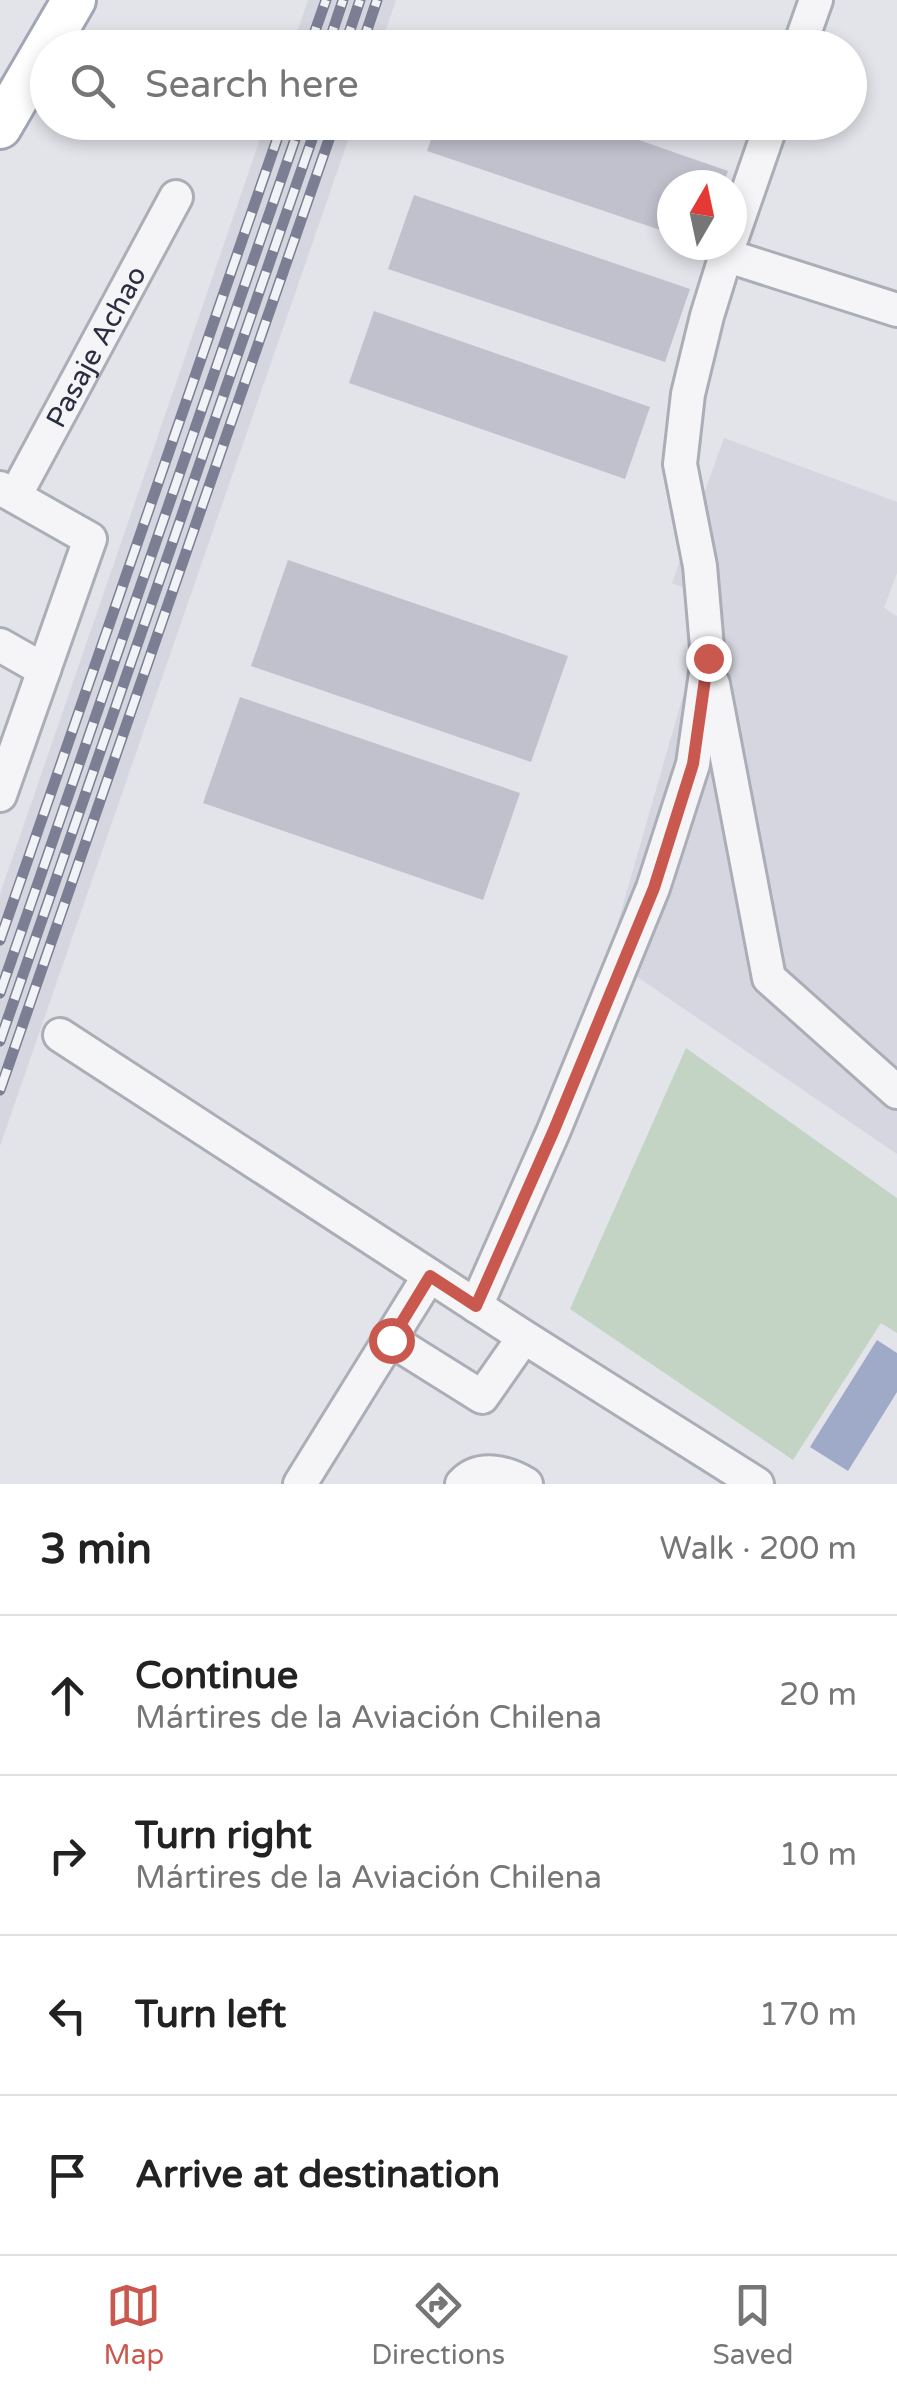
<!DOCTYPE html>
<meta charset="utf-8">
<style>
:root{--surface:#fff;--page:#f6f6f6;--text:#222;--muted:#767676;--line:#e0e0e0;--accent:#c9594e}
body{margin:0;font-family:"Varela Round",sans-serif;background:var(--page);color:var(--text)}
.compass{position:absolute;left:657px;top:170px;width:90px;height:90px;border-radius:50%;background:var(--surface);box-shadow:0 5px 15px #0003;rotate:9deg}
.stop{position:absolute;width:30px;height:30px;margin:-22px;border:8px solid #c9594e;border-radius:50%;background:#fff}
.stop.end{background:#c9594e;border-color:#fff;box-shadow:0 2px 10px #0008}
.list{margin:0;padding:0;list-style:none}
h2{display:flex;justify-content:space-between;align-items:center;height:130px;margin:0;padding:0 40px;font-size:42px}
h2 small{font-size:32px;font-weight:400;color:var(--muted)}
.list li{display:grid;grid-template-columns:65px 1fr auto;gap:30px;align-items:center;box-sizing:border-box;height:160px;padding:0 40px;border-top:2px solid var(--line)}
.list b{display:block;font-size:38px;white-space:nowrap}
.list p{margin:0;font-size:32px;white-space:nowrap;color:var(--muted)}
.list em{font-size:32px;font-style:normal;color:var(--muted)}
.icon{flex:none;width:55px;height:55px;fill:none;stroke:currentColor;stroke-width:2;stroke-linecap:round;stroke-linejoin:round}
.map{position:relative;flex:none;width:897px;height:1484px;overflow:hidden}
.search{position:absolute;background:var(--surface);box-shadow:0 5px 15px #0003;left:30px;right:30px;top:30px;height:110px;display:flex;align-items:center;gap:25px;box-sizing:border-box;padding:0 35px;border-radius:55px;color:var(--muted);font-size:38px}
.sheet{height:770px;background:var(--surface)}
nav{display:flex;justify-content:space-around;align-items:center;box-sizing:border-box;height:140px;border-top:2px solid var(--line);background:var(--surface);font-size:28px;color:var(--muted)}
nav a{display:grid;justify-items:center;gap:5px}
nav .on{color:var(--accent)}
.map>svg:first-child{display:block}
.built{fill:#d5d6df}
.green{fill:#c4d4c4}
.water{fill:#9fa9c8}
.building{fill:#c0c1cd}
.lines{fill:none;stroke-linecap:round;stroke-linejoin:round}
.minor-casing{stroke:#abadb7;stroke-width:38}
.major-casing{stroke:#a2a5b5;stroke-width:48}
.minor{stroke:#f5f5f8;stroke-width:32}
.major{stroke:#fff;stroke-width:42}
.rail-casing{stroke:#7c7f93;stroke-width:11}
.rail{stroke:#f2f3f7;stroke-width:8;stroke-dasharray:22;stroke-linecap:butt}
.route{stroke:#c9594e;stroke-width:12}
.labels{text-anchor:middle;stroke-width:9;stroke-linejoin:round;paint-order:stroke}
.street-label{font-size:28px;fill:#2b2e41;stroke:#f2f3f7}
</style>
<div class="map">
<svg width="897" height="1484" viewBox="0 0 897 1484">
<rect width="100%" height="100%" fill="#e2e4ea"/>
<g class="built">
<path d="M308,0H396L380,47H292Z"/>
<path d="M266,122L354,123L0,1146V894Z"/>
<path d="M724,438L897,502V573L884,608L897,616V1154L608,957L711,598L672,583Z"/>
</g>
<path class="green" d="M686,1048L897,1198V1333L881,1323L793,1460L570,1309Z"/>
<path class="water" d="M877,1340L897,1353V1392L848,1471L810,1447Z"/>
<g class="building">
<path d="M437,122H587L728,171L723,185H672V234L427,151Z"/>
<path d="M414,195L690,289L665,362L388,269Z"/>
<path d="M374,311L650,407L625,479L349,383Z"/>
<path d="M288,560L568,656L531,762L251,666Z"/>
<path d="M240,697L520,793L483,900L203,803Z"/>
</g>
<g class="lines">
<defs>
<g id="minor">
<path d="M799,48L816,0"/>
<path d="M732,237L772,122"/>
<path d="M725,255L897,310"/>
<path d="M0,488L90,539L0,795"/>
<path id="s1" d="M15,496L176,197"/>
<path d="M0,645L44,670"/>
<path d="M713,684L769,978L897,1092"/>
<path d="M60,1035L524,1337L757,1484"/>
<path d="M476,1306L554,1130L653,888L693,764L708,659L700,566L680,464L688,394L707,316L729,245"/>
<path d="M391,1340L482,1397L524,1337"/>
<path d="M300,1484L429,1276"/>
<path d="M462,1484C479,1465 506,1472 526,1484"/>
</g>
<path id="major" d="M0,127L74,0"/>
</defs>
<use href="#minor" class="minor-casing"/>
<use href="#major" class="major-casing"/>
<use href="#minor" class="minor"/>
<use href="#major" class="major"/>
<defs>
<g id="rail">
<path d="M309,48L326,0"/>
<path d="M327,48L343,0"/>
<path d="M344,48L360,0"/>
<path d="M361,48L377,0"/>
<path d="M0,940L283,122"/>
<path d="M0,993L301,122"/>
<path d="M0,1041L318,122"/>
<path d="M0,1090L335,122"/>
</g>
</defs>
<use href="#rail" class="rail-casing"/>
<use href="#rail" class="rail"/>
</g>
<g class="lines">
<path class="route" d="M391,1340L430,1276L476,1306L554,1130L654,888L693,764L708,658"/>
</g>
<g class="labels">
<g class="street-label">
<text dy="10" stroke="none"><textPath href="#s1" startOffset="170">Pasaje Achao</textPath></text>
</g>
</g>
</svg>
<svg class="compass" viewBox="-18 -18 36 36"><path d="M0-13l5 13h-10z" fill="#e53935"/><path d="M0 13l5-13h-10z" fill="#767676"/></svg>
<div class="stop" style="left:391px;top:1340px"></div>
<div class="stop end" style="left:708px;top:658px"></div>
<div class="search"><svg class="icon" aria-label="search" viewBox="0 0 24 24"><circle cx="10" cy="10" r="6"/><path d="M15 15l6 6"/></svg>Search here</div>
</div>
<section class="sheet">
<h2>3 min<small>Walk · 200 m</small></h2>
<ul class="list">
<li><svg class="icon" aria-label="ahead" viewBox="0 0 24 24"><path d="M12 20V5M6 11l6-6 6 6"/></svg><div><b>Continue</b><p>Mártires de la Aviación Chilena</p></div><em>20 m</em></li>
<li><svg class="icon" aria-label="right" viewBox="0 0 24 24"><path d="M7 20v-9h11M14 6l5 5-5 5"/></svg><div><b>Turn right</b><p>Mártires de la Aviación Chilena</p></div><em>10 m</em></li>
<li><svg class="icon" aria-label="left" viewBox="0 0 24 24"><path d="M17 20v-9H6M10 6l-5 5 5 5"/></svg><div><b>Turn left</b></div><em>170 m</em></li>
<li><svg class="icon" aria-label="arrive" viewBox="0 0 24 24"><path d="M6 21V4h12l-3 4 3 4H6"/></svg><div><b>Arrive at destination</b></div></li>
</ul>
</section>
<nav>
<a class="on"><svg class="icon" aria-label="map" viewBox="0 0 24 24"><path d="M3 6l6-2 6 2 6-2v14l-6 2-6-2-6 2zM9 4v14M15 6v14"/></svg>Map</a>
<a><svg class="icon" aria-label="directions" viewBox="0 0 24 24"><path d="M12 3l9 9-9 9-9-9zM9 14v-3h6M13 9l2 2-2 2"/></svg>Directions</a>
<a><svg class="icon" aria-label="saved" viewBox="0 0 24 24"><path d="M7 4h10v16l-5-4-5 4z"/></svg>Saved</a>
</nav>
